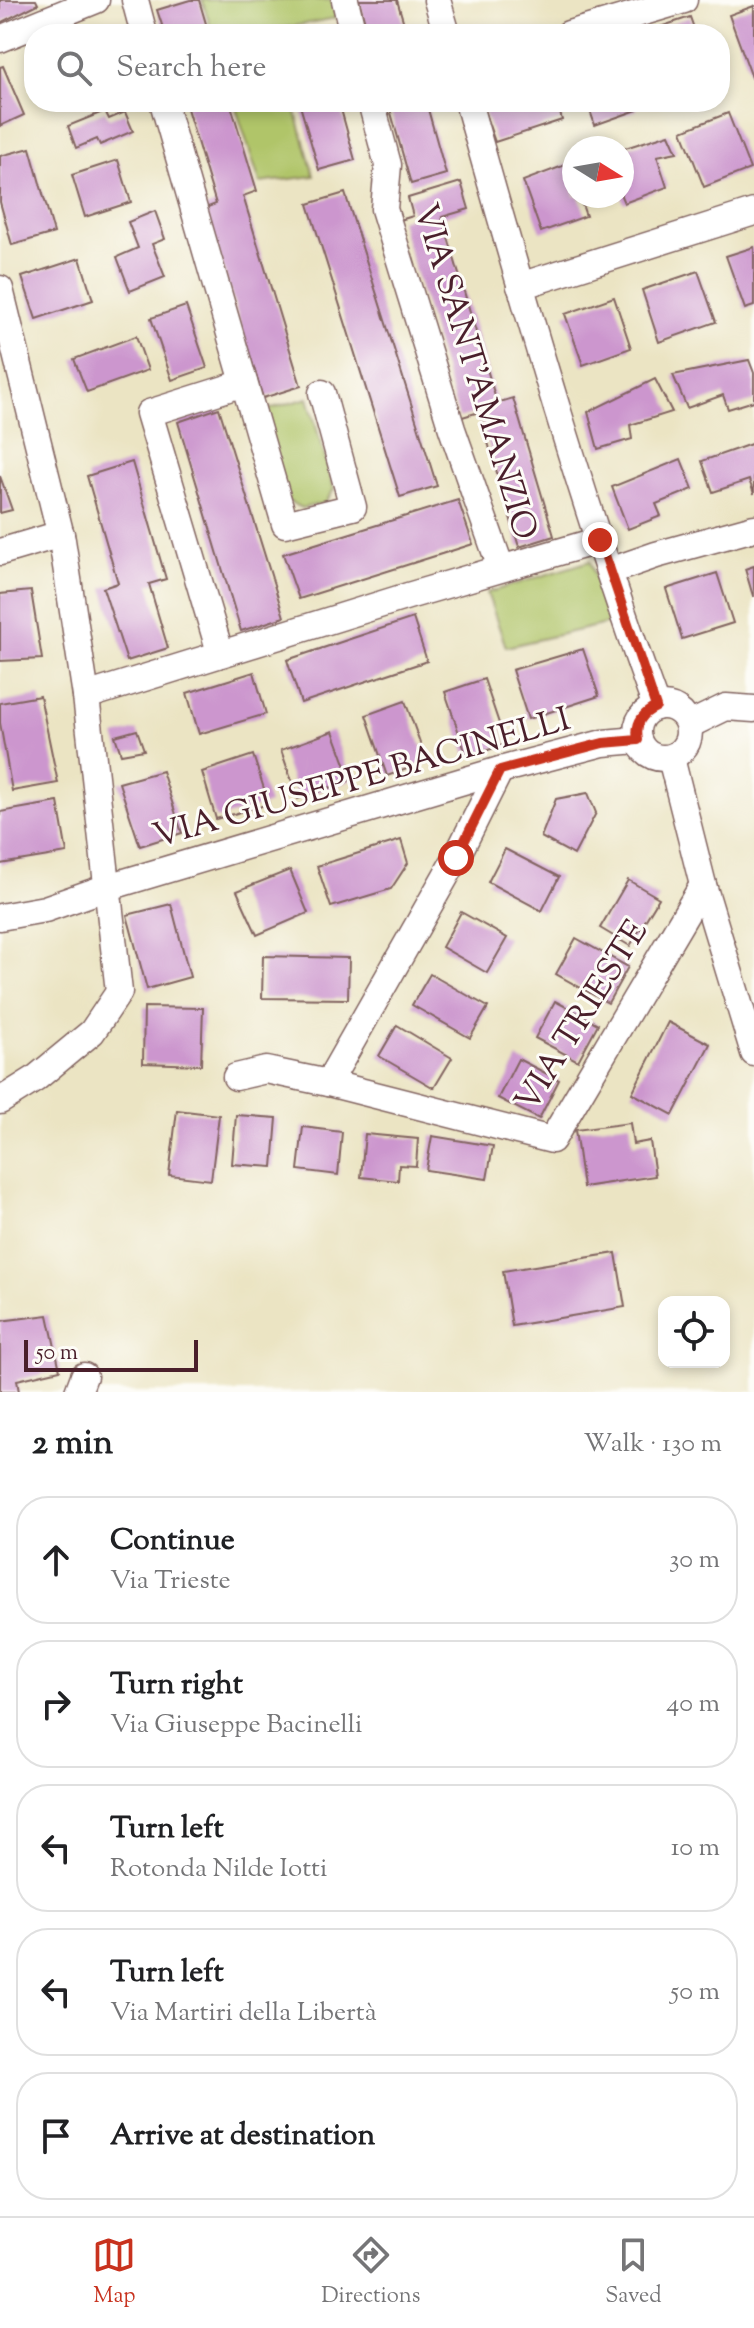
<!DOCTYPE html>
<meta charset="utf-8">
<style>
:root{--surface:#fff;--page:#f6f6f6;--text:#202124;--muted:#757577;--line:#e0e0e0;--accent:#c8321e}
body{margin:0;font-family:"Sorts Mill Goudy",serif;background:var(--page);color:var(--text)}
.controls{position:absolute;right:24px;bottom:24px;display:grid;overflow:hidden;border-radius:16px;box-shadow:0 4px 12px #0003}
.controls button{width:72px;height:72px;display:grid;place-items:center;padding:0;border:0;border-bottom:2px solid var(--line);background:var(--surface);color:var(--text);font:40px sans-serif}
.compass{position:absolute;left:562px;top:136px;width:72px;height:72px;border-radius:50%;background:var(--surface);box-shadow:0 4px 12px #0003;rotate:101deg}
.scale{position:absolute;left:24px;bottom:20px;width:174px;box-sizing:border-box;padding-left:8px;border:4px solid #4a1f2b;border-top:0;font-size:22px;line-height:28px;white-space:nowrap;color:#4a1f2b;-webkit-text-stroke:6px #fdfcf7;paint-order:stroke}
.stop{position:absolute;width:24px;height:24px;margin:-18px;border:6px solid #c8321e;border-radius:50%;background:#fff}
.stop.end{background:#c8321e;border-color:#fff;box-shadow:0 2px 8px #0008}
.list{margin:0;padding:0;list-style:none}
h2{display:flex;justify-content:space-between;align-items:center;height:104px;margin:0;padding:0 32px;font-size:34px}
h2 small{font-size:26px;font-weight:400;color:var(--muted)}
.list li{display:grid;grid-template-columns:52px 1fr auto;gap:24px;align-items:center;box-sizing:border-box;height:128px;margin:0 16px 16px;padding:0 16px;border:2px solid var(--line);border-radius:32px}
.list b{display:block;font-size:30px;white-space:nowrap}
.list p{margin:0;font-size:26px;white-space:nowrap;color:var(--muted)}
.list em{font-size:26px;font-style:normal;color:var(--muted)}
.icon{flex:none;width:44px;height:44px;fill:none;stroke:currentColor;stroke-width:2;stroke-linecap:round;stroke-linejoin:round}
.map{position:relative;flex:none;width:754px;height:1392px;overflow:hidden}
.search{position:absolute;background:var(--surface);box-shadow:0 4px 12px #0003;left:24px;right:24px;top:24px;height:88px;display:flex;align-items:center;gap:20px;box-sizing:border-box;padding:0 28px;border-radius:32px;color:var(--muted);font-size:30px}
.sheet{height:824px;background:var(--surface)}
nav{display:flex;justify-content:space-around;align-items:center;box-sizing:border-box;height:112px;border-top:2px solid var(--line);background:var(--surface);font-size:22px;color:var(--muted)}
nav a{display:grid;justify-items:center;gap:4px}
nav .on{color:var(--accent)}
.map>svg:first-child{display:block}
.green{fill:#b0c569;stroke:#7d724a;stroke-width:2}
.building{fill:#cc96ce}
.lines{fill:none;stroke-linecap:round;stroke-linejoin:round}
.minor-casing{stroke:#826460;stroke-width:29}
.minor{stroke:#fff;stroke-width:26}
.route{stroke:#c8321e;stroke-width:10}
.labels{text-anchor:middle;stroke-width:6;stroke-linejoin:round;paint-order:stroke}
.street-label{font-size:34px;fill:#4a1f2b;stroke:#fdfcf7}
</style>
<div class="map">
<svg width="754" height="1392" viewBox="0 0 754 1392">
<rect width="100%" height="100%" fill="#fdfcf7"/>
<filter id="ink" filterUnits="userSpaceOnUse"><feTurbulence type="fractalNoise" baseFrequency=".0125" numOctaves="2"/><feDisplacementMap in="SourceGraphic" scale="16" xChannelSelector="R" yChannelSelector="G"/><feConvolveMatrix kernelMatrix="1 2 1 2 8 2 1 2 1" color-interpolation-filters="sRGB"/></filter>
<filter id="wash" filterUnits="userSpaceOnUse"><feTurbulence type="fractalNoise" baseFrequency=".006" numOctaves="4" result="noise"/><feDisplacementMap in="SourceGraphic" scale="32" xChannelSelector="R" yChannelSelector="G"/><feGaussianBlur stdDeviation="1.8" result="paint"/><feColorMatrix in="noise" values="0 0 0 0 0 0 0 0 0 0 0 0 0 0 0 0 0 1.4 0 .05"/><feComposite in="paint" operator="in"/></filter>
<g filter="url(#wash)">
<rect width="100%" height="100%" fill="#ebe4c3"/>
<g class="green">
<path d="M202,0H331L336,18L273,30V34H213Z"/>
<path d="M234,102H293L314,176L260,183Z"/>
<path d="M308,398L334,489L325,503L302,508L288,501L262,411Z"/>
<path d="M590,561L610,623L506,647L487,593Z"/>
</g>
<g id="blocks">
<g class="building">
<path d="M0,0H36L38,4L0,23Z"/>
<path d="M190,0H199L209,34H165L157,10Z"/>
<path d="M359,0H397L407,34H368Z"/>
<path d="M754,6V83L729,15Z"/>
<path d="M690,17L696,34H649L648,31Z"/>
<path d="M3,66L24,115L0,126V67Z"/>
<path d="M185,102H230L257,191L243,196L301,386L263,398L205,208L216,204Z"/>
<path d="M299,102H339L355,160L319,170Z"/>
<path d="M388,102H426L446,174L411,184Z"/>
<path d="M481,102H557L562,120L495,142Z"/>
<path d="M587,102H635L637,110L595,125Z"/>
<path d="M105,111L109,119L125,112L133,131L100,145L97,139L76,148L68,126Z"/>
<path d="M728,113L750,169L704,187L682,131Z"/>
<path d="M669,134L677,152L657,156L667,187L624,203L621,196L622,149Z"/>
<path d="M30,148L54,233L12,245L0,202V156Z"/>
<path d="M118,160L131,202L85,217L72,175Z"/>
<path d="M568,164L574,181V196H579L586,216L541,232L523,181Z"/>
<path d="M461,182L469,209L442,217L497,403L513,398L554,536L519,547L479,412L459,418L400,220L413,216L408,198Z"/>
<path d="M345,193L437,486L400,497L308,204Z"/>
<path d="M155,211L165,239L152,244L165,277L130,291L117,257L138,248L128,222Z"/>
<path d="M754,247V306L745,309L726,256Z"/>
<path d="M80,258L93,300L36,319L22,277Z"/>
<path d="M698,271L716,322L659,342L642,290Z"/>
<path d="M614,297L631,348L583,365L565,314Z"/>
<path d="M186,306L207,368L172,380L151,318Z"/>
<path d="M136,336L148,370L87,392L74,359Z"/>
<path d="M749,360L754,373V401L728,409L723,395L687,408L673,375Z"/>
<path d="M655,379L672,412L630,425L632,439L598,449L588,412Z"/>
<path d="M219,408L284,617L241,631L178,422Z"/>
<path d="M754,443V494L749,480L713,492L702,461Z"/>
<path d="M681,459L693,489L656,504L661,516L628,529L612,487Z"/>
<path d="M132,462L166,579L149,584L168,648L127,661L103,588L118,583L87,476Z"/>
<path d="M0,476L12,510L0,513Z"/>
<path d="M458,500L473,544L299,599L283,554Z"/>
<path d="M754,566V596H753L745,569Z"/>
<path d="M717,573L733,623L682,639L666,589Z"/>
<path d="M31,591L42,659L0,661V594Z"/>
<path d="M413,618L427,661L301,703L287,660Z"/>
<path d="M583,649L599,696L528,719L512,670Z"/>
<path d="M254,672L266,714L199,734L187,693Z"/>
<path d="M484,679L506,744L467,757L445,692Z"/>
<path d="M40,696L58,783L12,791L0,723V703Z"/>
<path d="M405,701L427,762L387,776L366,715Z"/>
<path d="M137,730L144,750L121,754L115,736Z"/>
<path d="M333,731L351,780L298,799L281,750Z"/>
<path d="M253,755L269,804L216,819L202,772Z"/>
<path d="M162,771L182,833L140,846L119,783Z"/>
<path d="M588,793L596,813L574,855L541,837L556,799Z"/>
<path d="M58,802L67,853L0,864V812Z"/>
<path d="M401,840L408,863L391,889L331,907L317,866Z"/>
<path d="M505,849L559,877L542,911L488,882Z"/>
<path d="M290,870L308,913L257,935L237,891Z"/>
<path d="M628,880L659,898L630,946L600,928Z"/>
<path d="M171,904L190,977L147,989L127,915Z"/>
<path d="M461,912L507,938L487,973L442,947Z"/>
<path d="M576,938L628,967L608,1003L556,974Z"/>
<path d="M263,956L349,958L348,999L262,998Z"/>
<path d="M430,974L488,1007L470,1038L412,1005Z"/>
<path d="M555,1001L598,1024L578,1061L535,1038Z"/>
<path d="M144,1007L203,1008L201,1065L143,1063Z"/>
<path d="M668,1022L710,1044L673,1115L632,1093Z"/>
<path d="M397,1025L452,1058L434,1088L379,1056Z"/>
<path d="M518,1059L559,1080L539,1119L498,1098Z"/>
<path d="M177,1110L219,1115L211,1180L169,1175Z"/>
<path d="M236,1115L277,1118L273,1167L232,1164Z"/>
<path d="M630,1123L633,1144L650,1141L655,1176L583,1187L575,1130Z"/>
<path d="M303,1127L342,1132L338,1175L298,1170Z"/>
<path d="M365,1134L418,1139L416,1166L399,1165L398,1181L361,1177Z"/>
<path d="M432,1136L493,1146L487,1179L426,1170Z"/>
<path d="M616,1253L625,1307L512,1326L503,1271Z"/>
<path d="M48,1315L60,1370L17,1380L19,1392H0V1321Z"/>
</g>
</g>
</g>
<g filter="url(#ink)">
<use href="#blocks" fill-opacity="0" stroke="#826460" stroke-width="2"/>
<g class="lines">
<defs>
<g id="minor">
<path d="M135,0L144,34"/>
<path d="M345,0L353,34"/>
<path d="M437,0L447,34"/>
<path d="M569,34L684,0"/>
<path d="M0,39L96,0"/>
<path d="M163,102L285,524L353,507L322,393"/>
<path d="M371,102L388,165L384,209L452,429L501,568"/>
<path d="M468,102C525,305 584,509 656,707"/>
<path d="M520,286L754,212"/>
<path d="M0,289L62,540L86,696L119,992L92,1032L35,1079L0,1101"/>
<path d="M0,552L61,534"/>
<path d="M610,571L656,555L754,528"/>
<path d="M220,652L149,413L244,383"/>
<path d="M86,696L408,596L600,540"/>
<circle cx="663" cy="732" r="26"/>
<path d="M689,725L726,707L754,709"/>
<path d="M671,758L703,885L754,1053"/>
<path d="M500,770L456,858L328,1083L552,1140L703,885"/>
<path d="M0,917L45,909L105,888L500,770L603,743L638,740"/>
<path d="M236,1077L266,1070L328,1083"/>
<path d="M78,1392L84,1376"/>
</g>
</defs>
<use href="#minor" class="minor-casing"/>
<use href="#minor" class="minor"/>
</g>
</g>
<g class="lines" filter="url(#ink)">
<path class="route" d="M456,858L500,770L603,743L638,740C635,724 641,714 656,707L600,540"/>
</g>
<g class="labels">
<g class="street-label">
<text transform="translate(477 371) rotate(73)" y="12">VIA SANT'AMANZIO</text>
<text transform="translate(361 776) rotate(-16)" y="12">VIA GIUSEPPE BACINELLI</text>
<text transform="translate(580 1015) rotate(-58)" y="12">VIA TRIESTE</text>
</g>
</g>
</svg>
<div class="controls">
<button><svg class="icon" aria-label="locate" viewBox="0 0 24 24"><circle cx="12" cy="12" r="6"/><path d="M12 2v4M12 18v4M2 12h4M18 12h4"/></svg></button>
</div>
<svg class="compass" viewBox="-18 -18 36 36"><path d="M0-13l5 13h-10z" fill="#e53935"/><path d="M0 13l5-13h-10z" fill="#757577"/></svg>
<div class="scale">50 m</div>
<div class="stop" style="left:456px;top:858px"></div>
<div class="stop end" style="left:600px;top:540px"></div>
<div class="search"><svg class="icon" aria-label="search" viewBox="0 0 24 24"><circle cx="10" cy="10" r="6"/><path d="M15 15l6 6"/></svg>Search here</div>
</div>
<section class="sheet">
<h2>2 min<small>Walk · 130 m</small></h2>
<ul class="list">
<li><svg class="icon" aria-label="ahead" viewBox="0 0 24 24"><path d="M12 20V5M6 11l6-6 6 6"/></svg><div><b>Continue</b><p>Via Trieste</p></div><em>30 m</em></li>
<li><svg class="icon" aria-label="right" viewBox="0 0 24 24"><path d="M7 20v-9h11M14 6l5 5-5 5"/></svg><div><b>Turn right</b><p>Via Giuseppe Bacinelli</p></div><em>40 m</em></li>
<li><svg class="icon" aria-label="left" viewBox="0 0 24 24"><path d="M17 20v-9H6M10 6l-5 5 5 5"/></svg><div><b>Turn left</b><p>Rotonda Nilde Iotti</p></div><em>10 m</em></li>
<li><svg class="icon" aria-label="left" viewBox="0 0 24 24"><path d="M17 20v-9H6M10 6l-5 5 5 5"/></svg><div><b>Turn left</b><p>Via Martiri della Libertà</p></div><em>50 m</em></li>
<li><svg class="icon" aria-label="arrive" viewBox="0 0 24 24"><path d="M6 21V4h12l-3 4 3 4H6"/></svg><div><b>Arrive at destination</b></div></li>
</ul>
</section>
<nav>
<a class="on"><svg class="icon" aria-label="map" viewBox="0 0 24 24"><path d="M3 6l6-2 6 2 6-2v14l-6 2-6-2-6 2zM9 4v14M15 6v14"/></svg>Map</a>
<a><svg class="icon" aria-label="directions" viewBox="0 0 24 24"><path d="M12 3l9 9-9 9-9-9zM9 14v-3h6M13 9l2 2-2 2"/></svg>Directions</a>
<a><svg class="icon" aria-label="saved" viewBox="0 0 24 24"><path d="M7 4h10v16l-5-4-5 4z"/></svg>Saved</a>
</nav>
